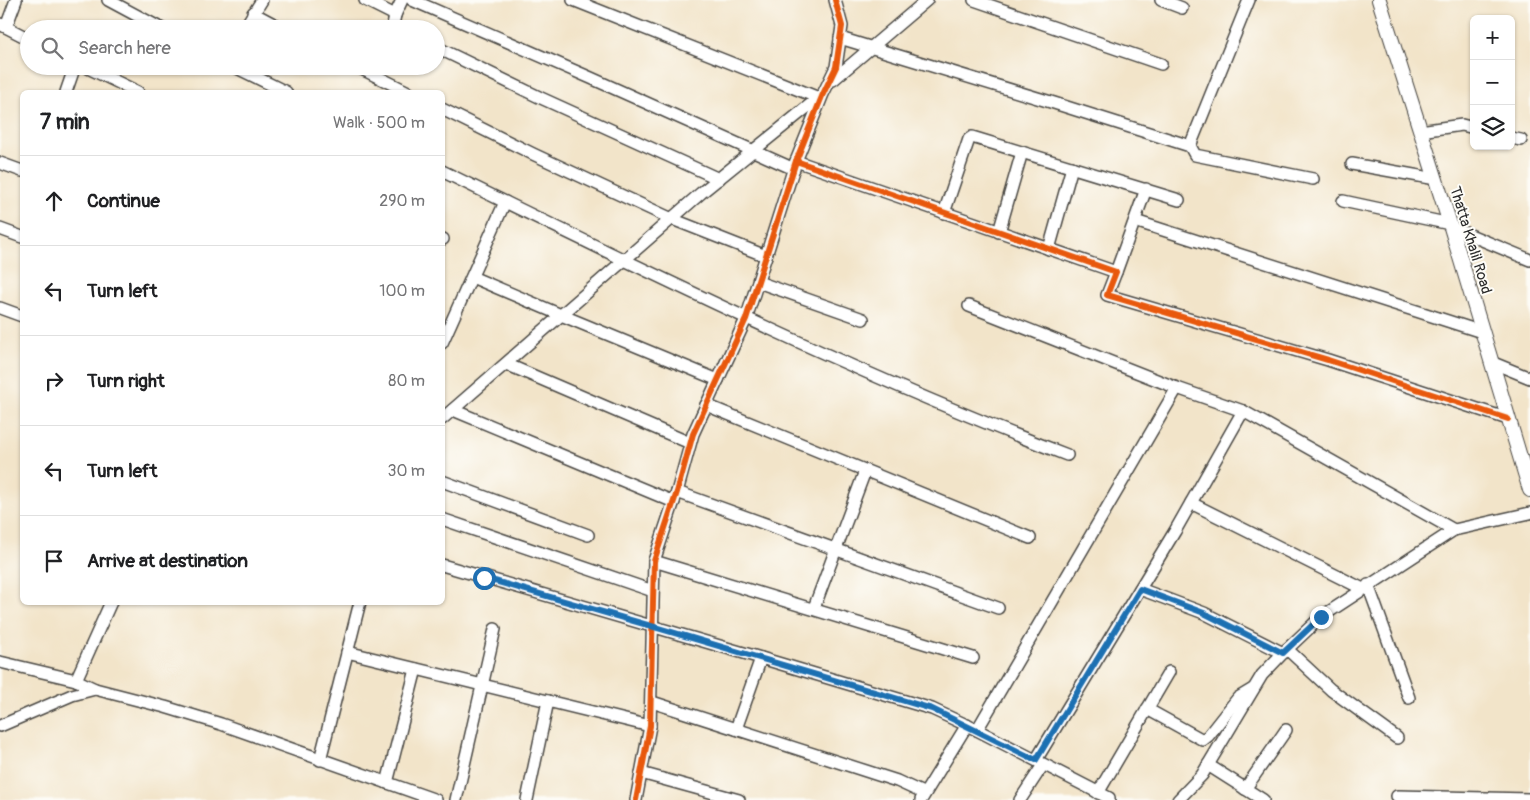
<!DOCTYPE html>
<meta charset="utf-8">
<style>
:root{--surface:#fff;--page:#f2f2f2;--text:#202124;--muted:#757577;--line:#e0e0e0}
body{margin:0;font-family:Pangolin,sans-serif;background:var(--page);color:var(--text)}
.controls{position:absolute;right:15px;top:15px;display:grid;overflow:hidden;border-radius:8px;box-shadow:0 1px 4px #0004}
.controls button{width:45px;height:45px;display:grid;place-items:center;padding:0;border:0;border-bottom:1px solid var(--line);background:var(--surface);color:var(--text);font:25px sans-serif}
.stop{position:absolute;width:15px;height:15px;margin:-11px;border:4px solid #1f6fb2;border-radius:50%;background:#fff}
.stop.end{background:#1f6fb2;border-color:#fff;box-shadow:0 1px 5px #0008}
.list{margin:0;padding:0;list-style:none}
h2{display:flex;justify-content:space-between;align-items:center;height:65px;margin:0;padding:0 20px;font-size:21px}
h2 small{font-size:16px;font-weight:400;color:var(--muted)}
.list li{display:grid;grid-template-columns:32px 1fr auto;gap:15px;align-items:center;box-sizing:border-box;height:90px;padding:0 20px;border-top:1px solid var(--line)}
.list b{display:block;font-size:19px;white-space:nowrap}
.list em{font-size:16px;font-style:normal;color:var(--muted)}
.icon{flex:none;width:28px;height:28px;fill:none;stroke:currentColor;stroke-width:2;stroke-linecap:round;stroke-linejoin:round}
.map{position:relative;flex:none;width:1530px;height:800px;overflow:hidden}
.search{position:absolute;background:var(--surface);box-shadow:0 1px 4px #0004;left:20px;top:20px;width:425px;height:55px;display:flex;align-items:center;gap:12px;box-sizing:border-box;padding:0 18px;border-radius:28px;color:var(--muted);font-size:19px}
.panel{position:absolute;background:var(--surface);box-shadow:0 1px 4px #0004;left:20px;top:90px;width:425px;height:515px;border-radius:8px}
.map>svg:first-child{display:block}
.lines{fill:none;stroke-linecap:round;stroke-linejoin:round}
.minor-casing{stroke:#494743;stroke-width:14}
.tertiary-casing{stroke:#494743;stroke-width:16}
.minor{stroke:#fff;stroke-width:11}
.tertiary{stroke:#fff;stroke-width:14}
.cycleway-casing{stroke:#fdfcf7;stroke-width:9}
.cycleway{stroke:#e8590c;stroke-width:6}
.route{stroke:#1f6fb2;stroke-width:6}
.labels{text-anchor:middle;stroke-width:4;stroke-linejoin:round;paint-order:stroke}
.street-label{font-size:15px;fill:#2b2b2b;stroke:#fdfcf7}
</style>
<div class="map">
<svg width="1530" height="800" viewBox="0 0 1530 800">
<rect width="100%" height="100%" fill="#fdfcf7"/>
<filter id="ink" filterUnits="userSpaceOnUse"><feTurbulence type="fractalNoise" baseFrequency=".02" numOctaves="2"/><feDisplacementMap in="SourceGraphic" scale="10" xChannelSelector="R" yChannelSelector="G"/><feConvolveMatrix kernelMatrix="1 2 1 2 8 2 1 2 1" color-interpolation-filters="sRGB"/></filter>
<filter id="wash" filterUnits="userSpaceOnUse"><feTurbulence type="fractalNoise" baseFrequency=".0096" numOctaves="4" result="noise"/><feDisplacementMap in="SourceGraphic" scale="20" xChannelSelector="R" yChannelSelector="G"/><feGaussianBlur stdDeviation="1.12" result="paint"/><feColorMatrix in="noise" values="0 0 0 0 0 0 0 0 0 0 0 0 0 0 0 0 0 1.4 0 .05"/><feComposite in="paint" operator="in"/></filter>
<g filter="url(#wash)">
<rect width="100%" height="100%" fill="#f2e4c9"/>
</g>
<g filter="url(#ink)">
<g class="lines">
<defs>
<g id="minor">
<path d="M108,0L162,29"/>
<path d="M365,0L395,15"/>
<path d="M412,0L591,78L794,169"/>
<path d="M573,0L819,98"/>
<path d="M974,0L1161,64"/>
<path d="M1161,0L1182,8"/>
<path d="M1249,0L1190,146L1195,155L1313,179"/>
<path d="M253,13L283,29"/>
<path d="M0,24L29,39"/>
<path d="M6,27L16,0"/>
<path d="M244,29L262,0"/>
<path d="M400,29L393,25L395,15L402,0"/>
<path d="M840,38L1054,103L1190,146"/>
<path d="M436,47L541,98L719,179"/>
<path d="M84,66L138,92"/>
<path d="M233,66L286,92"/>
<path d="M356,66L408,92"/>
<path d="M833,80L927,0"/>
<path d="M66,92L75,66"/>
<path d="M442,109L533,154L672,219L766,256"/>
<path d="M1420,131L1462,125L1474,128"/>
<path d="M1511,138L1521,140"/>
<path d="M796,161L1116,272L1107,295L1328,360L1508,419"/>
<path d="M0,163L22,171"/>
<path d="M1352,164L1436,179"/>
<path d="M442,171C647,272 853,373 1067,455"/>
<path d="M1343,201L1450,224"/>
<path d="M944,213L969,139L972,137L1179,200"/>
<path d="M1135,221L1482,332"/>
<path d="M1451,227L1530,260"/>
<path d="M0,229L22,237"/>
<path d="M999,232L1022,152"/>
<path d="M442,239H443"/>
<path d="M1049,249L1072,167"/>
<path d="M1116,272L1146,189"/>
<path d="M472,277L561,315L718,380"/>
<path d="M758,282L863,319"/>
<path d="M969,306L1177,388L1243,411L1454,530L1530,513"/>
<path d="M0,308L22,316"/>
<path d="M442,343L505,202"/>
<path d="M1491,362L1530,378"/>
<path d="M506,364L690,443"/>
<path d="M706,405L1030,538"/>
<path d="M453,410L674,502"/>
<path d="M442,419L701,193L822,95"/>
<path d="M442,481L588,535"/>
<path d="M677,492L998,608"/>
<path d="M1191,503L1363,589"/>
<path d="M442,519L653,591"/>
<path d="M654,561L973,658"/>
<path d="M442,565L761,658"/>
<path d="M1368,585L1409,698"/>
<path d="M1140,589L1204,613L1283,653"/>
<path d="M814,608L865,471"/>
<path d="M1287,649L1331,690L1397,738"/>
<path d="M347,652L650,726"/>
<path d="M0,662L76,680L95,689"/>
<path d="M76,680L111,602"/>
<path d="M652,702L897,781L923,793"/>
<path d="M1147,709L1203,740L1208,736L1238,698L1253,689"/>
<path d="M0,726L72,695L95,689L165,707L221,724L436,800"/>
<path d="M736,729L761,658L932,709L977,730L1109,798V800"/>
<path d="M977,730L1177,388"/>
<path d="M320,760L360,602"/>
<path d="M1036,760L1175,531L1243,411"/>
<path d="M1208,765L1263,800"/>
<path d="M641,773L739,800"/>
<path d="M387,783L416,669"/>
<path d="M1245,789L1286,730"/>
<path d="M1098,793L1169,672"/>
<path d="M1397,796L1530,799"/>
<path d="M456,800L495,629"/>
<path d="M527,800L548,701"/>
<path d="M636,800L650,726L654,561L677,492L693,434L746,319L796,161L823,94L836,67L842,26L835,0"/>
<path d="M921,800L967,725"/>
<path d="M1020,800L1043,765"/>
<path d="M1178,800L1202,775L1262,675L1283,653L1321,617L1454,530"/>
</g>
<path id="tertiary" d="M1379,0L1450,224L1530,490"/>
</defs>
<use href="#minor" class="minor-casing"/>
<use href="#tertiary" class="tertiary-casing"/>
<use href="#minor" class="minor"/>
<use href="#tertiary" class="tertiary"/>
<defs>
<g id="cycleway">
<path d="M796,161L1116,272L1107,295L1328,360L1508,419"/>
<path d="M636,800L650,726L654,561L677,492L693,434L746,319L796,161L823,94L836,67L842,26L835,0"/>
</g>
</defs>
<use href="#cycleway" class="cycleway-casing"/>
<use href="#cycleway" class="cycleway"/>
</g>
</g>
<g class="lines" filter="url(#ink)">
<path class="route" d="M484,578L651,626L932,709L1036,760L1140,589L1204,613L1283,653L1321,617"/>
</g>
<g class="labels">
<g class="street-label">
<text transform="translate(1471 240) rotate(73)" y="5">Thatta Khalil Road</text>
</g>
</g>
</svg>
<div class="controls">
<button>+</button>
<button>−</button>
<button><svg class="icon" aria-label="layers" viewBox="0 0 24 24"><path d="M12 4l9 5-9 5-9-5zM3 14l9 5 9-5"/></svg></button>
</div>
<div class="stop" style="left:484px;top:578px"></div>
<div class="stop end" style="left:1321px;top:617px"></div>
<div class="search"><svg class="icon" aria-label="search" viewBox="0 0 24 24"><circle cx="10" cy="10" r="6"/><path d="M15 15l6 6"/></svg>Search here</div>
<section class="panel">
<h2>7 min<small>Walk · 500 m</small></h2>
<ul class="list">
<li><svg class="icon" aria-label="ahead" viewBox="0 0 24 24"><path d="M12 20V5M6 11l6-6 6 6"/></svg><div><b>Continue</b></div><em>290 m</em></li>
<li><svg class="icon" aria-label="left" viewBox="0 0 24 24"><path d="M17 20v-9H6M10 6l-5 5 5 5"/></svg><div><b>Turn left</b></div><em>100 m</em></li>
<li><svg class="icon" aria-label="right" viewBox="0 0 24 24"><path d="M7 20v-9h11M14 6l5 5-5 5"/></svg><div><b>Turn right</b></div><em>80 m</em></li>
<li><svg class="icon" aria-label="left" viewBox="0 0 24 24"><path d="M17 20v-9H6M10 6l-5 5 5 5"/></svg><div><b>Turn left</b></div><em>30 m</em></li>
<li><svg class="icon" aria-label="arrive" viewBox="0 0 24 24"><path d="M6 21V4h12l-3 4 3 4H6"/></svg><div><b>Arrive at destination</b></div></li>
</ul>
</section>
</div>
